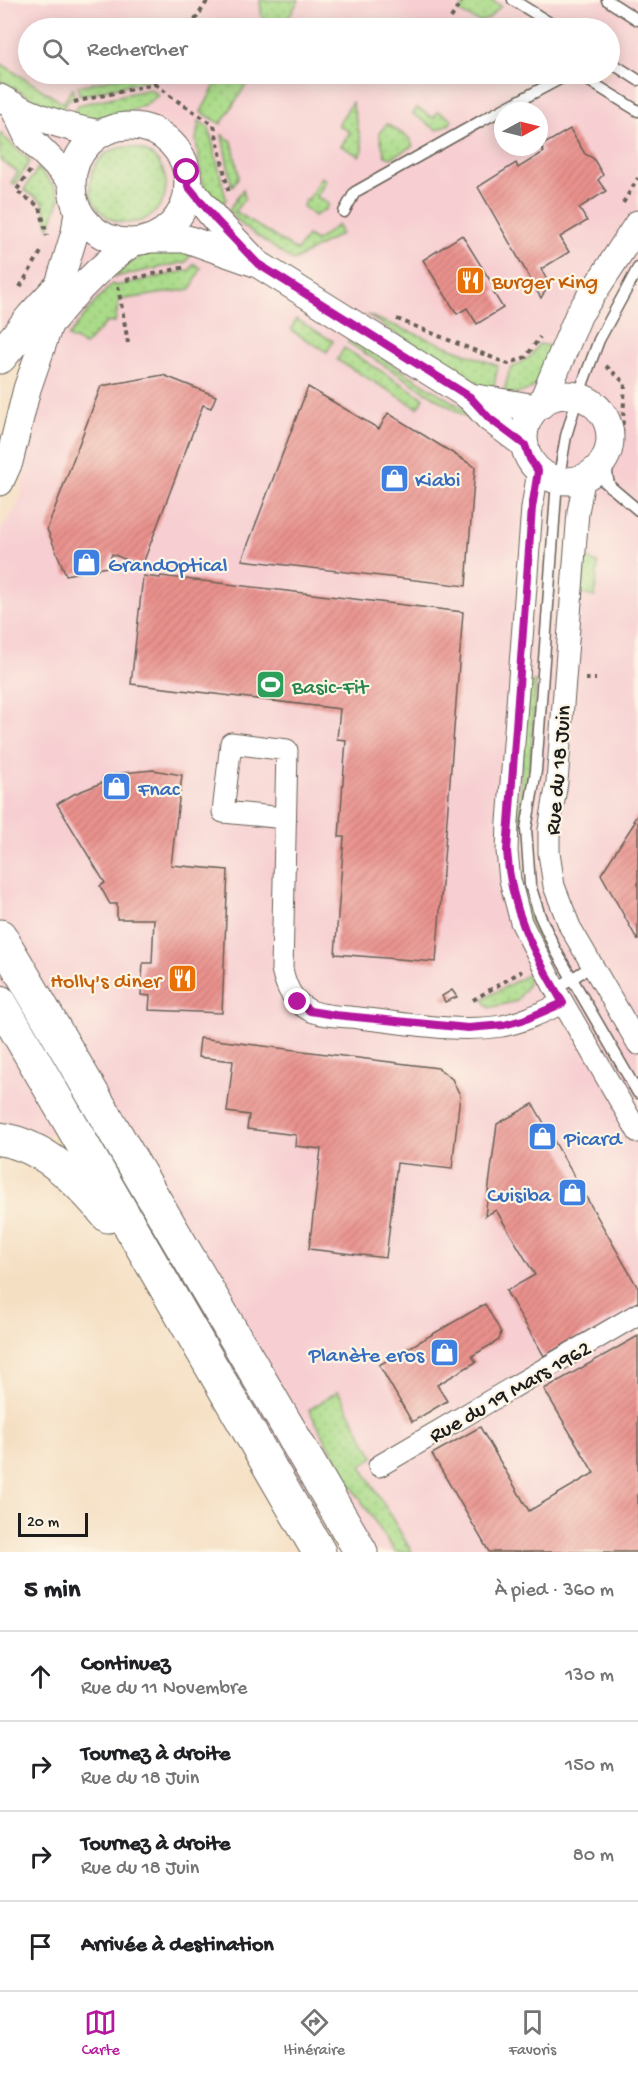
<!DOCTYPE html>
<html lang="fr">
<meta charset="utf-8">
<style>
:root{--surface:#fff;--page:#f2f2f2;--text:#202124;--muted:#757577;--line:#e0e0e0;--accent:#b5179e}
body{margin:0;font-family:"Gochi Hand",sans-serif;background:var(--page);color:var(--text)}
.compass{position:absolute;left:494px;top:102px;width:54px;height:54px;border-radius:50%;background:var(--surface);box-shadow:0 3px 15px #0003;rotate:83deg}
.scale{position:absolute;left:18px;bottom:15px;width:70px;box-sizing:border-box;padding-left:6px;border:3px solid #1c1c1c;border-top:0;font-size:16px;line-height:21px;white-space:nowrap;color:#1c1c1c;-webkit-text-stroke:4px #fcf5e5;paint-order:stroke}
.stop{position:absolute;width:18px;height:18px;margin:-14px;border:4px solid #b5179e;border-radius:50%;background:#fff}
.stop.end{background:#b5179e;border-color:#fff;box-shadow:0 2px 6px #0008}
.list{margin:0;padding:0;list-style:none}
h2{display:flex;justify-content:space-between;align-items:center;height:78px;margin:0;padding:0 24px;font-size:26px}
h2 small{font-size:20px;font-weight:400;color:var(--muted)}
.list li{display:grid;grid-template-columns:39px 1fr auto;gap:18px;align-items:center;box-sizing:border-box;height:90px;padding:0 24px;border-top:2px solid var(--line)}
.list b{display:block;font-size:22px;white-space:nowrap}
.list p{margin:0;font-size:20px;white-space:nowrap;color:var(--muted)}
.list em{font-size:20px;font-style:normal;color:var(--muted)}
.icon{flex:none;width:33px;height:33px;fill:none;stroke:currentColor;stroke-width:2;stroke-linecap:round;stroke-linejoin:round}
.map{position:relative;flex:none;width:638px;height:1552px;overflow:hidden}
.search{position:absolute;background:var(--surface);box-shadow:0 3px 15px #0003;left:18px;right:18px;top:18px;height:66px;display:flex;align-items:center;gap:15px;box-sizing:border-box;padding:0 21px;border-radius:33px;color:var(--muted);font-size:22px}
.sheet{height:438px;background:var(--surface)}
nav{display:flex;justify-content:space-around;align-items:center;box-sizing:border-box;height:84px;border-top:2px solid var(--line);background:var(--surface);font-size:16px;color:var(--muted)}
nav a{display:grid;justify-items:center;gap:3px}
nav .on{color:var(--accent)}
.map>svg:first-child{display:block}
.built{fill:#f7cfd2;fill-rule:evenodd}
.grass{fill:url(#grass-dots);stroke:#637c52;stroke-width:1.5}
.building{fill:url(#building-hatch)}
.lines{fill:none;stroke-linecap:round;stroke-linejoin:round}
.service-casing{stroke:#686056;stroke-width:13}
.minor-casing{stroke:#686056;stroke-width:23}
.tertiary-casing{stroke:#686056;stroke-width:29}
.trunk-casing{stroke:#686056;stroke-width:35}
.path{stroke:#686056;stroke-width:4;stroke-dasharray:4.5 4.5;stroke-linecap:butt}
.service{stroke:#fff;stroke-width:10}
.minor{stroke:#fff;stroke-width:21}
.tertiary{stroke:#fff;stroke-width:27}
.trunk{stroke:#fff;stroke-width:33}
.route{stroke:#b5179e;stroke-width:8}
.labels{text-anchor:middle;stroke-width:4.5;stroke-linejoin:round;paint-order:stroke}
.food-label{font-size:22px;fill:#c56008;stroke:#fcf5e5;text-anchor:start}
.shop-label{font-size:22px;fill:#366cbe;stroke:#fcf5e5;text-anchor:start}
.leisure-label{font-size:22px;fill:#27864d;stroke:#fcf5e5;text-anchor:start}
.street-label{font-size:22px;fill:#1c1c1c;stroke:#fcf5e5}
</style>
<div class="map">
<svg width="638" height="1552" viewBox="0 0 638 1552">
<defs>
<pattern id="grass-dots" width="8" height="8" patternUnits="userSpaceOnUse" patternTransform="scale(1.5)"><rect width="8" height="8" fill="#aadb89"/><path d="M2 2h.1M6 6h.1" fill="none" stroke="#92bb76" stroke-width="1.8" stroke-linecap="round"/></pattern>
<pattern id="building-hatch" width="6" height="6" patternUnits="userSpaceOnUse" patternTransform="scale(1.5)"><rect width="6" height="6" fill="#e9918d"/><path d="M-1 1l2-2M0 6l6-6M5 7l2-2" fill="none" stroke="#c77c79"/></pattern>
</defs>
<rect width="100%" height="100%" fill="#fcf5e5"/>
<filter id="ink" filterUnits="userSpaceOnUse"><feTurbulence type="fractalNoise" baseFrequency=".0167" numOctaves="2"/><feDisplacementMap in="SourceGraphic" scale="12" xChannelSelector="R" yChannelSelector="G"/><feConvolveMatrix kernelMatrix="1 2 1 2 8 2 1 2 1" color-interpolation-filters="sRGB"/></filter>
<filter id="wash" filterUnits="userSpaceOnUse"><feTurbulence type="fractalNoise" baseFrequency=".008" numOctaves="4" result="noise"/><feDisplacementMap in="SourceGraphic" scale="24" xChannelSelector="R" yChannelSelector="G"/><feGaussianBlur stdDeviation="1.35" result="paint"/><feColorMatrix in="noise" values="0 0 0 0 0 0 0 0 0 0 0 0 0 0 0 0 0 1.4 0 .05"/><feComposite in="paint" operator="in"/></filter>
<g filter="url(#wash)">
<rect width="100%" height="100%" fill="#f5dfc3"/>
<path class="built" d="M0,0H638V1552H340L79,1124L0,1149V531L20,501L42,378L0,353ZM28,28H610V74H28ZM503,111H539V147H503Z"/>
<g class="grass">
<path d="M260,0H299L285,23L293,28H277L262,19Z"/>
<path d="M467,0H491L501,6L488,19L479,22L459,12Z"/>
<path d="M0,63L63,103L73,88L74,98L69,99L60,112L0,81Z"/>
<path d="M128,74H139L145,77L148,74H155L151,79L79,96L78,86L126,76Z"/>
<path d="M221,74H253L221,124L201,112Z"/>
<path d="M150,89L159,95C134,115 102,120 71,117L78,105Z"/>
<path d="M352,102L363,150L359,156L341,146L350,132L338,125Z"/>
<path d="M417,108L434,118L438,111L452,119L450,124L437,130L413,114Z"/>
<path d="M199,121L209,128L226,199L219,209L204,188L196,140Z"/>
<path d="M387,124L409,138L413,146L391,158L385,156L379,133Z"/>
<path d="M0,133L30,161L15,185L11,183L18,172L0,160Z"/>
<path d="M222,135L232,141L239,176L232,187Z"/>
<circle cx="128" cy="185" r="38"/>
<path d="M38,168L54,186L60,198L49,229L43,202L24,190Z"/>
<path d="M321,177L326,180L317,197L329,204L326,209L314,216L303,206L305,200H308Z"/>
<path d="M243,189L245,198L235,211L297,251L307,236L316,241L338,225L341,234L293,261L242,225L229,210Z"/>
<path d="M156,250L193,251L186,262L115,277C128,264 139,255 156,250Z"/>
<path d="M194,264L201,268L191,289L119,300L115,322L106,323L85,345L68,337L90,308L112,284L116,286L190,270Z"/>
<path d="M367,315L498,366L493,390H487L470,381Z"/>
<path d="M296,319L333,341L327,352L292,331V328Z"/>
<path d="M350,338L480,419L477,424L347,342Z"/>
<path d="M539,344L550,346C544,379 542,394 503,394L510,369L530,357Z"/>
<path d="M344,348L424,398L418,408L337,360Z"/>
<path d="M586,557L598,564L595,597L578,593L582,558Z"/>
<path d="M528,682H536L531,755L519,835L521,877L527,905L546,946L542,949L531,925L518,880L516,841Z"/>
<path d="M529,974L528,984L517,1001L489,1008L483,999Z"/>
<path d="M338,1391L374,1457L361,1466L412,1552H395L349,1482L309,1410Z"/>
</g>
<g id="blocks">
<g class="building">
<path d="M570,129L585,154L593,158L603,175L598,180L606,191L579,208L587,221L560,237L569,252L541,269L549,284L541,298L478,187L516,163L518,168L544,152L541,146Z"/>
<path d="M462,235L496,290L493,292L503,308L477,324L467,308L457,314L423,260Z"/>
<path d="M163,375L216,396L211,408L203,405L142,566L112,554L107,567L66,575L47,529L101,386Z"/>
<path d="M308,387L379,429L388,413L475,467L466,586L242,560Z"/>
<path d="M143,576L160,578L161,576L463,612L436,962L335,954L344,837H339L346,740L337,739L340,709L131,684Z"/>
<path d="M153,770L182,775L171,865L228,870L222,1013L149,1010L150,996L141,995L143,963H152L154,919H117V904H110L100,886L105,883L57,804L74,794L104,782L103,777L122,773Z"/>
<path d="M638,814V941L601,874L635,822L633,821Z"/>
<path d="M452,990L457,997L445,1002L442,996Z"/>
<path d="M200,1038L438,1068L452,1079L460,1095L452,1169L397,1163L386,1258L309,1249L321,1149L295,1146L296,1135L247,1129L249,1115L227,1112L233,1061L198,1057Z"/>
<path d="M533,1104L638,1288V1302L544,1356L506,1291L535,1275L496,1210L485,1216L497,1124Z"/>
<path d="M485,1304L501,1332L499,1340L472,1356L476,1362L437,1385L447,1401L412,1422L379,1365Z"/>
<path d="M638,1336V1552H489L432,1454L480,1427L529,1511L594,1473L544,1389Z"/>
</g>
</g>
</g>
<g filter="url(#ink)">
<use href="#blocks" fill-opacity="0" stroke="#686056" stroke-width="1.5"/>
<g class="lines">
<defs>
<g id="service">
<path d="M513,0L558,28"/>
<path d="M607,0L638,20"/>
<path d="M610,62L638,80"/>
<path d="M578,74L638,111"/>
<path d="M344,212L355,192L481,121L569,74"/>
<path d="M638,268L599,340L578,396L566,436L556,494L536,771L526,829L530,885L540,916L556,951L638,1093"/>
<path d="M609,448C606,461 605,473 610,487"/>
<path d="M588,475L599,477L638,510"/>
<path d="M555,989L592,966"/>
</g>
<g id="minor">
<path d="M538,471L532,508L508,822L507,851L510,880L521,922L555,989L638,1132"/>
<path d="M585,476L578,512L557,782L549,830V853L554,886L570,927L638,1044"/>
<path d="M285,818L223,812L231,743L287,750L282,969C286,987 292,1001 309,1010C323,1017 344,1016 359,1018C406,1023 455,1033 502,1026C523,1022 543,1012 563,1003"/>
<path d="M379,1466L638,1314"/>
</g>
<g id="tertiary">
<path d="M0,98C31,117 65,127 100,134"/>
<path d="M13,106L28,137L71,180"/>
<circle cx="130" cy="184" r="58"/>
<path d="M188,186L216,220L253,259"/>
<path d="M151,239H187L258,264L470,397L489,418L525,445"/>
<path d="M54,319C76,291 103,264 132,243"/>
<circle cx="567" cy="438" r="43"/>
<path d="M470,397L536,408"/>
<path d="M541,405L579,314L638,224"/>
<path d="M0,482L9,462L27,389L49,325L57,291L75,232L78,211"/>
</g>
<g id="trunk">
<path d="M0,357L32,318L57,291"/>
<path d="M0,936L361,1552"/>
<path d="M0,1002L319,1552"/>
<path d="M0,1139C47,1146 79,1182 108,1216"/>
</g>
</defs>
<use href="#service" class="service-casing"/>
<use href="#minor" class="minor-casing"/>
<use href="#tertiary" class="tertiary-casing"/>
<use href="#trunk" class="trunk-casing"/>
<g class="path">
<path d="M451,18L462,0"/>
<path d="M575,22L585,28"/>
<path d="M190,28L208,0"/>
<path d="M155,84L170,96L214,125L229,194"/>
<path d="M74,102L155,84L162,74"/>
<path d="M30,171L16,191L40,207L47,236"/>
<path d="M623,203L638,178"/>
<path d="M126,280L186,267"/>
<path d="M118,286L128,343"/>
<path d="M20,287L41,252"/>
<path d="M397,319L508,364L526,357L540,337"/>
<path d="M606,366L625,383L622,437"/>
<path d="M585,679H596"/>
<path d="M473,1000L522,971"/>
</g>
<use href="#service" class="service"/>
<use href="#minor" class="minor"/>
<use href="#tertiary" class="tertiary"/>
<use href="#trunk" class="trunk"/>
</g>
</g>
<g class="lines" filter="url(#ink)">
<path class="route" d="M187,172L188,186L216,220L258,264L470,397L489,418L525,445L530,459L538,471L532,508L507,851C511,911 533,952 563,1003L526,1019L504,1025L468,1028L335,1015L310,1011L298,1002"/>
</g>
<defs>
<symbol id="restaurant-square" viewBox="-11 -11 22 22"><rect x="-9" y="-9" width="18" height="18" rx="4" fill="#e8710a" stroke="#fcf5e5"/><path d="M-5-6h1v4h1v-4h1v4h1v-4h1v5L-1.5 .5V6h-2V.5L-5-1ZM5-6V6H3V1.5H1.5Q1.5-4 5-6Z" fill="#fff"/></symbol>
<symbol id="shop-square" viewBox="-11 -11 22 22"><rect x="-9" y="-9" width="18" height="18" rx="4" fill="#3f7fe0" stroke="#fcf5e5"/><path d="M-5-2.5h2.3a2.7 3.5 0 0 1 5.4 0H5L5.5 6h-11ZM-1.5-2.5h3a1.5 2.3 0 0 0-3 0Z" fill="#fff"/></symbol>
<symbol id="stadium-square" viewBox="-11 -11 22 22"><rect x="-9" y="-9" width="18" height="18" rx="4" fill="#2e9e5b" stroke="#fcf5e5"/><path d="M0-5a6.5 5 0 1 0 0 10a6.5 5 0 1 0 0-10ZM-3.5-1.8h7v3.6h-7Z" fill="#fff"/></symbol>
</defs>
<g fill-rule="evenodd">
<use href="#restaurant-square" x="454" y="264" width="33" height="33"/>
<use href="#shop-square" x="378" y="462" width="33" height="33"/>
<use href="#shop-square" x="70" y="546" width="33" height="33"/>
<use href="#stadium-square" x="254" y="668" width="33" height="33"/>
<use href="#shop-square" x="100" y="770" width="33" height="33"/>
<use href="#restaurant-square" x="166" y="962" width="33" height="33"/>
<use href="#shop-square" x="526" y="1120" width="33" height="33"/>
<use href="#shop-square" x="556" y="1176" width="33" height="33"/>
<use href="#shop-square" x="428" y="1336" width="33" height="33"/>
</g>
<g class="labels">
<g class="food-label">
<text x="492" y="288">Burger King</text>
<text x="161" y="987" text-anchor="end">Holly's diner</text>
</g>
<g class="shop-label">
<text x="415" y="486">Kiabi</text>
<text x="108" y="571">GrandOptical</text>
<text x="138" y="795">Fnac</text>
<text x="564" y="1145">Picard</text>
<text x="551" y="1201" text-anchor="end">Cuisiba</text>
<text x="424" y="1361" text-anchor="end">Planète eros</text>
</g>
<g class="leisure-label">
<text x="292" y="693">Basic-Fit</text>
</g>
<g class="street-label">
<text transform="translate(556 770) rotate(-85)" y="8">Rue du 18 Juin</text>
<text transform="translate(509 1390) rotate(-30)" y="8">Rue du 19 Mars 1962</text>
</g>
</g>
</svg>
<svg class="compass" viewBox="-18 -18 36 36"><path d="M0-13l5 13h-10z" fill="#e53935"/><path d="M0 13l5-13h-10z" fill="#757577"/></svg>
<div class="scale">20 m</div>
<div class="stop" style="left:187px;top:172px"></div>
<div class="stop end" style="left:298px;top:1002px"></div>
<div class="search"><svg class="icon" aria-label="search" viewBox="0 0 24 24"><circle cx="10" cy="10" r="6"/><path d="M15 15l6 6"/></svg>Rechercher</div>
</div>
<section class="sheet">
<h2>5 min<small>À pied · 360 m</small></h2>
<ul class="list">
<li><svg class="icon" aria-label="ahead" viewBox="0 0 24 24"><path d="M12 20V5M6 11l6-6 6 6"/></svg><div><b>Continuez</b><p>Rue du 11 Novembre</p></div><em>130 m</em></li>
<li><svg class="icon" aria-label="right" viewBox="0 0 24 24"><path d="M7 20v-9h11M14 6l5 5-5 5"/></svg><div><b>Tournez à droite</b><p>Rue du 18 Juin</p></div><em>150 m</em></li>
<li><svg class="icon" aria-label="right" viewBox="0 0 24 24"><path d="M7 20v-9h11M14 6l5 5-5 5"/></svg><div><b>Tournez à droite</b><p>Rue du 18 Juin</p></div><em>80 m</em></li>
<li><svg class="icon" aria-label="arrive" viewBox="0 0 24 24"><path d="M6 21V4h12l-3 4 3 4H6"/></svg><div><b>Arrivée à destination</b></div></li>
</ul>
</section>
<nav>
<a class="on"><svg class="icon" aria-label="map" viewBox="0 0 24 24"><path d="M3 6l6-2 6 2 6-2v14l-6 2-6-2-6 2zM9 4v14M15 6v14"/></svg>Carte</a>
<a><svg class="icon" aria-label="directions" viewBox="0 0 24 24"><path d="M12 3l9 9-9 9-9-9zM9 14v-3h6M13 9l2 2-2 2"/></svg>Itinéraire</a>
<a><svg class="icon" aria-label="saved" viewBox="0 0 24 24"><path d="M7 4h10v16l-5-4-5 4z"/></svg>Favoris</a>
</nav>
